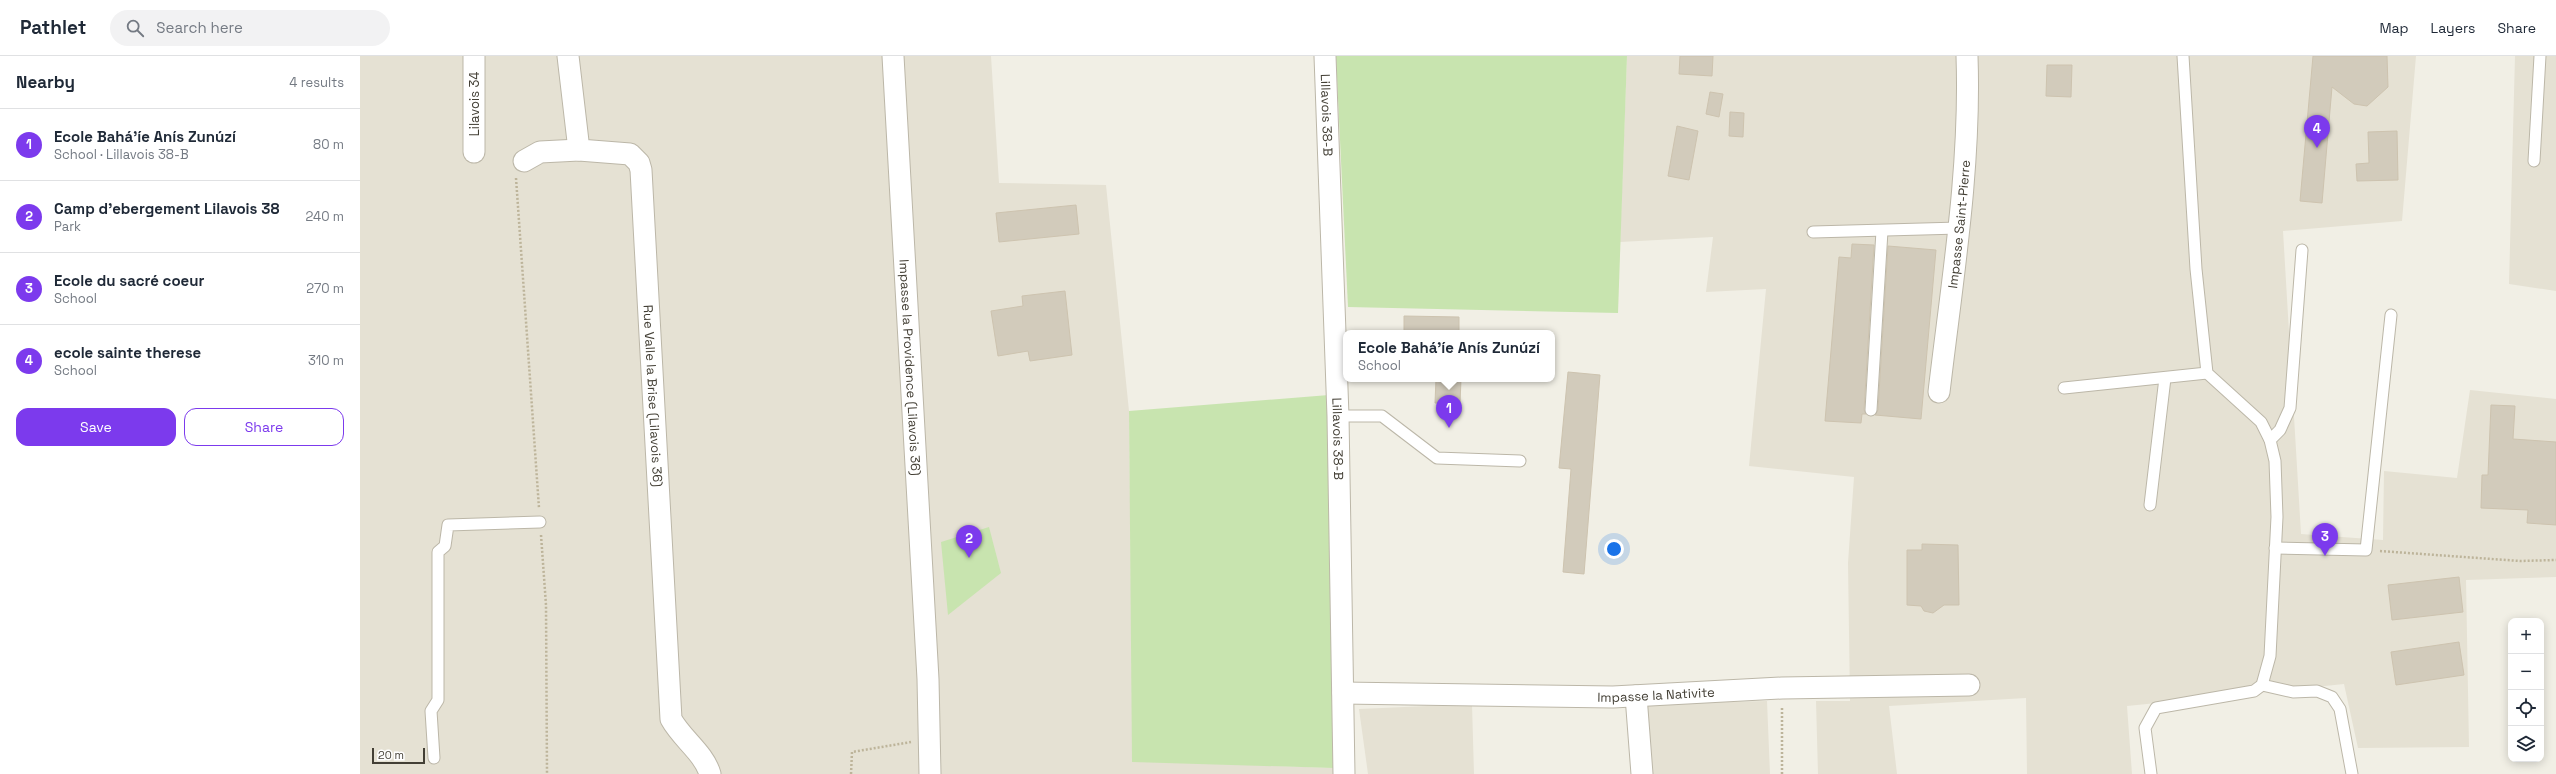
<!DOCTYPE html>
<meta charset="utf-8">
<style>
:root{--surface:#fff;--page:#f2f2f3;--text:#1f2937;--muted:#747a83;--line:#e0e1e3;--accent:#7c3aed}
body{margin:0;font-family:"Space Grotesk",sans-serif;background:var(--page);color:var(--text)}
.controls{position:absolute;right:12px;bottom:12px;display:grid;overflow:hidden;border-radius:8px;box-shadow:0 2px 10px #0003}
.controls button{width:36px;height:36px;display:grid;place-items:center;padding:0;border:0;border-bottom:1px solid var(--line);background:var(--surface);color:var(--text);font:20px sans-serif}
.scale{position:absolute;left:12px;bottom:10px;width:53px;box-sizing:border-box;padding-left:4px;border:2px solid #433f35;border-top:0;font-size:11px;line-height:14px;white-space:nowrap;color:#433f35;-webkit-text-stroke:3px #fff;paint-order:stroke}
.you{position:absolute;left:1254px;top:493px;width:14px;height:14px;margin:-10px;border:3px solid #fff;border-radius:50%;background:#1a73e8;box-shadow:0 0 0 6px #1a73e833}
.badge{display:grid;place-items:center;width:26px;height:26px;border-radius:50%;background:var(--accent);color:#fff;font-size:13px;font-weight:700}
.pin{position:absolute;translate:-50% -33px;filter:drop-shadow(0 1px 2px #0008)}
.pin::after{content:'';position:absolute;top:21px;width:14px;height:12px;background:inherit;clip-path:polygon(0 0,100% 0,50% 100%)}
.popup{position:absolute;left:983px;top:274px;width:212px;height:52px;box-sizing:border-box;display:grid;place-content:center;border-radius:8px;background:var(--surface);filter:drop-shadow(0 1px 3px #0005);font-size:13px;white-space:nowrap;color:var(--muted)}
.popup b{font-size:15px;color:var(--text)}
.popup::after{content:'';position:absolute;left:50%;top:100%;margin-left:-8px;border:8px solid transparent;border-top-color:var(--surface)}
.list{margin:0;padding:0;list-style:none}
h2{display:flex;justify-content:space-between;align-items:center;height:52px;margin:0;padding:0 16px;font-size:17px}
h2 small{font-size:13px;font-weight:400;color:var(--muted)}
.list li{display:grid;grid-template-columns:26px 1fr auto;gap:12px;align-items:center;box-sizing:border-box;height:72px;padding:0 16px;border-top:1px solid var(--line)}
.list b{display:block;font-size:15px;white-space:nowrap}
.list p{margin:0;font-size:13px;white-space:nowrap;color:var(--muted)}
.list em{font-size:13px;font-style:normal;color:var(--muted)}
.actions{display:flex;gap:8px;padding:12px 16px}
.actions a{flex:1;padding:9px 0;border:1px solid var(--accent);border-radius:12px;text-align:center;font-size:14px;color:var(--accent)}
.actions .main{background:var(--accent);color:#fff}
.icon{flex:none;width:22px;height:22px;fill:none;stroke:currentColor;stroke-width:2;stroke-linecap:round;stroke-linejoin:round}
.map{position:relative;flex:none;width:2196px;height:718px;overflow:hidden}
header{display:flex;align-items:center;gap:24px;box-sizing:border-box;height:56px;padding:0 20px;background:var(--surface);border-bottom:1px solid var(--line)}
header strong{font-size:19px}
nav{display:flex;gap:22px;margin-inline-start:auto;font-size:14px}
.search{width:280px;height:36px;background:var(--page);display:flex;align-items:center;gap:10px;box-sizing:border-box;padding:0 14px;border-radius:22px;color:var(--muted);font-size:15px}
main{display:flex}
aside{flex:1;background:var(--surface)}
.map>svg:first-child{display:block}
.residential{fill:#e5e1d3}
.green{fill:#c8e4af}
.building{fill:#d2cbbb;stroke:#cdc3af}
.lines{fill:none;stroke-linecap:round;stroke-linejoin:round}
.lane-casing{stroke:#bcb7a8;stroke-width:13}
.street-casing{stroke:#bcb7a8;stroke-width:23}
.path{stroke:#bdb49a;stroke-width:2.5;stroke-dasharray:2 2;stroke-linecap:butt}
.lane{stroke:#fff;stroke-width:11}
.street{stroke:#fff;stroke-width:21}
.labels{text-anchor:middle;stroke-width:3;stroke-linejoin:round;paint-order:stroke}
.street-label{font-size:13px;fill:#433f35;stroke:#fff}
</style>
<header>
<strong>Pathlet</strong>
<div class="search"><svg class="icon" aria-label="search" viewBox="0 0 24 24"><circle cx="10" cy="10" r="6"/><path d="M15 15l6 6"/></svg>Search here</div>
<nav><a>Map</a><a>Layers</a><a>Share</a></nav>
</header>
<main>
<aside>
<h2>Nearby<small>4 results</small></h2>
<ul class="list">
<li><span class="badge">1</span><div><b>Ecole Bahá'íe Anís Zunúzí</b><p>School · Lillavois 38-B</p></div><em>80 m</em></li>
<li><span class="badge">2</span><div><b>Camp d'ebergement Lilavois 38</b><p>Park</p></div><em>240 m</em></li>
<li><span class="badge">3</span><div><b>Ecole du sacré coeur</b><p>School</p></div><em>270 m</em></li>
<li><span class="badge">4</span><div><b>ecole sainte therese</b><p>School</p></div><em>310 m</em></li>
</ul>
<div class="actions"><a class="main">Save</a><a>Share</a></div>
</aside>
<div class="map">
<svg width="2196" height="718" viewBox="0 0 2196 718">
<rect width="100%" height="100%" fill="#f1efe5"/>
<g class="residential">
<path d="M0,0H631L639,127L746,129L769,355L773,705L973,712L990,718H0Z"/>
<path d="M1267,0H2056L2042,165L1923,175L1941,478L2023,484L2024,415L2097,422L2110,334L2196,343V521L2106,524L2109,691L1998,692L1984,628L1767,650L1772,718H1667L1666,642L1529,650L1537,718H1458L1456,645H1490L1488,507L1494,421L1389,410L1406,233L1346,236L1353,181L1260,186Z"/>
<path d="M2155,0H2196V235L2149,228Z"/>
<path d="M1407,645L1410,718H1275L1270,648Z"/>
<path d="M1112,648L1114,718H1008L999,653Z"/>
</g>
<g class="green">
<path d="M976,0H1267L1258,257L988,251Z"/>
<path d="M969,339L973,712L772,706L769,355Z"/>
<path d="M629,471L641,517L588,559L581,486Z"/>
</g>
<g class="building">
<path d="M1320,0H1353L1352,20L1319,18Z"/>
<path d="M1953,0H2027L2028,31L2007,50L1994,48L1972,31L1962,147L1940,145Z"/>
<path d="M1687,9H1712L1711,41L1686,40Z"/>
<path d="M1350,36L1363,38L1359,61L1346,58Z"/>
<path d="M1370,56L1384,57L1383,81L1369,80Z"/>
<path d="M1317,70L1338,75L1329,124L1308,120Z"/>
<path d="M2037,75L2038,124L1997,125L1996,108L2009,107L2008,76Z"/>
<path d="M716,149L719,178L639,186L636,157Z"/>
<path d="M1492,188L1514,189L1504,354L1506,358H1502L1501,367L1465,365L1479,201L1491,202Z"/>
<path d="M1528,190L1576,194L1561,363L1515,359L1518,354Z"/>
<path d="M705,235L712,299L670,305L668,295L638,300L631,255L663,250L662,240Z"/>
<path d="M1044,260L1099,261V277H1044Z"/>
<path d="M1208,316L1240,319L1224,518L1203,516L1211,413L1199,412Z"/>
<path d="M1076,323H1101L1100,347H1075Z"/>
<path d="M2131,349L2155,350L2153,383L2196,386V469L2167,467L2168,454L2121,452L2122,419H2128Z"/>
<path d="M1562,488L1598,489L1599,549H1584L1573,557L1564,555L1561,550L1547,549V494H1562Z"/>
<path d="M2099,521L2103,556L2032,564L2028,529Z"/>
<path d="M2099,586L2104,619L2036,629L2031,596Z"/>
</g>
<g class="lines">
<defs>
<g id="lane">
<path d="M2174,105L2180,0"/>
<path d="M1453,176L1599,172"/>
<path d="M1704,332L1847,317"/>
<path d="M1511,354L1522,175"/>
<path d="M978,360H1022L1077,402L1160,405"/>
<path d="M1910,384L1920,374L1930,352L1942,194"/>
<path d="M1790,449L1805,322"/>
<path d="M1915,492L2006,494L2031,259"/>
<path d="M1902,629L1933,636L1957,635L1972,641L1980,653L1992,718"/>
<path d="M74,702L71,655L78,644V496L85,490L88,469L180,466"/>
<path d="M1791,718L1785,672L1796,652L1894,635L1902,629L1910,600L1917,461L1915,405L1910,384L1901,366L1847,317L1836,213L1823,0"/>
</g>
<g id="street">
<path id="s1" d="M208,0L219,94L270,98L279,107L281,114L311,663C322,683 344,697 350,718"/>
<path id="s2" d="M533,0L568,623L570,718"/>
<path id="s3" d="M965,0L978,360L984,718"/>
<path d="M114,96V0"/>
<path d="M164,105L180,96L219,94"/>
<path id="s4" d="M1579,336C1592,225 1611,112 1607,0"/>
<path id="s5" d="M983,637L1253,641L1422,632L1609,629"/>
<path d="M1276,640L1282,718"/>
</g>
</defs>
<use href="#lane" class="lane-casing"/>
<use href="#street" class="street-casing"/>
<g class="path">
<path d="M156,122L179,452"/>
<path d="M181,479L186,549L187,718"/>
<path d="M2020,495L2160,505L2196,504"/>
<path d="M491,718L492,696L551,686"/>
<path d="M1422,718V650"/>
</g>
<use href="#lane" class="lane"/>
<use href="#street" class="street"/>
</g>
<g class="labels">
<g class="street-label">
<text transform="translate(114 48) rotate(-90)" y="5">Lilavois 34</text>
<text dy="5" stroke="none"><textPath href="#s3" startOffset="59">Lillavois 38-B</textPath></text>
<text dy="5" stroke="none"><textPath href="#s4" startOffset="169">Impasse Saint-Pierre</textPath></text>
<text dy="5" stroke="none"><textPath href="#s2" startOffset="312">Impasse la Providence (Lilavois 36)</textPath></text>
<text dy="5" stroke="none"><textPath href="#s1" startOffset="392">Rue Valle la Brise (Lilavois 36)</textPath></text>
<text dy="5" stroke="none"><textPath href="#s3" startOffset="383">Lillavois 38-B</textPath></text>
<text dy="5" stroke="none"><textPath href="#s5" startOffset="313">Impasse la Nativite</textPath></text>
</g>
</g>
</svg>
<div class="controls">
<button>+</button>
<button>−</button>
<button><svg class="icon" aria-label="locate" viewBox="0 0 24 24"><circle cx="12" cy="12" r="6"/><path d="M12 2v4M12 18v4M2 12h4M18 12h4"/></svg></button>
<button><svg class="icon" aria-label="layers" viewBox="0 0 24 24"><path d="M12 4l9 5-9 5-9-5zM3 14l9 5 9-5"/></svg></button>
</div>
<div class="scale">20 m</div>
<div class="you"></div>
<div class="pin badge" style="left:1089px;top:372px">1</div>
<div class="popup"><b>Ecole Bahá'íe Anís Zunúzí</b>School</div>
<div class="pin badge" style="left:609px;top:502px">2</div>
<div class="pin badge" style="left:1965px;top:500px">3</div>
<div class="pin badge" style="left:1957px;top:92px">4</div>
</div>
</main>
